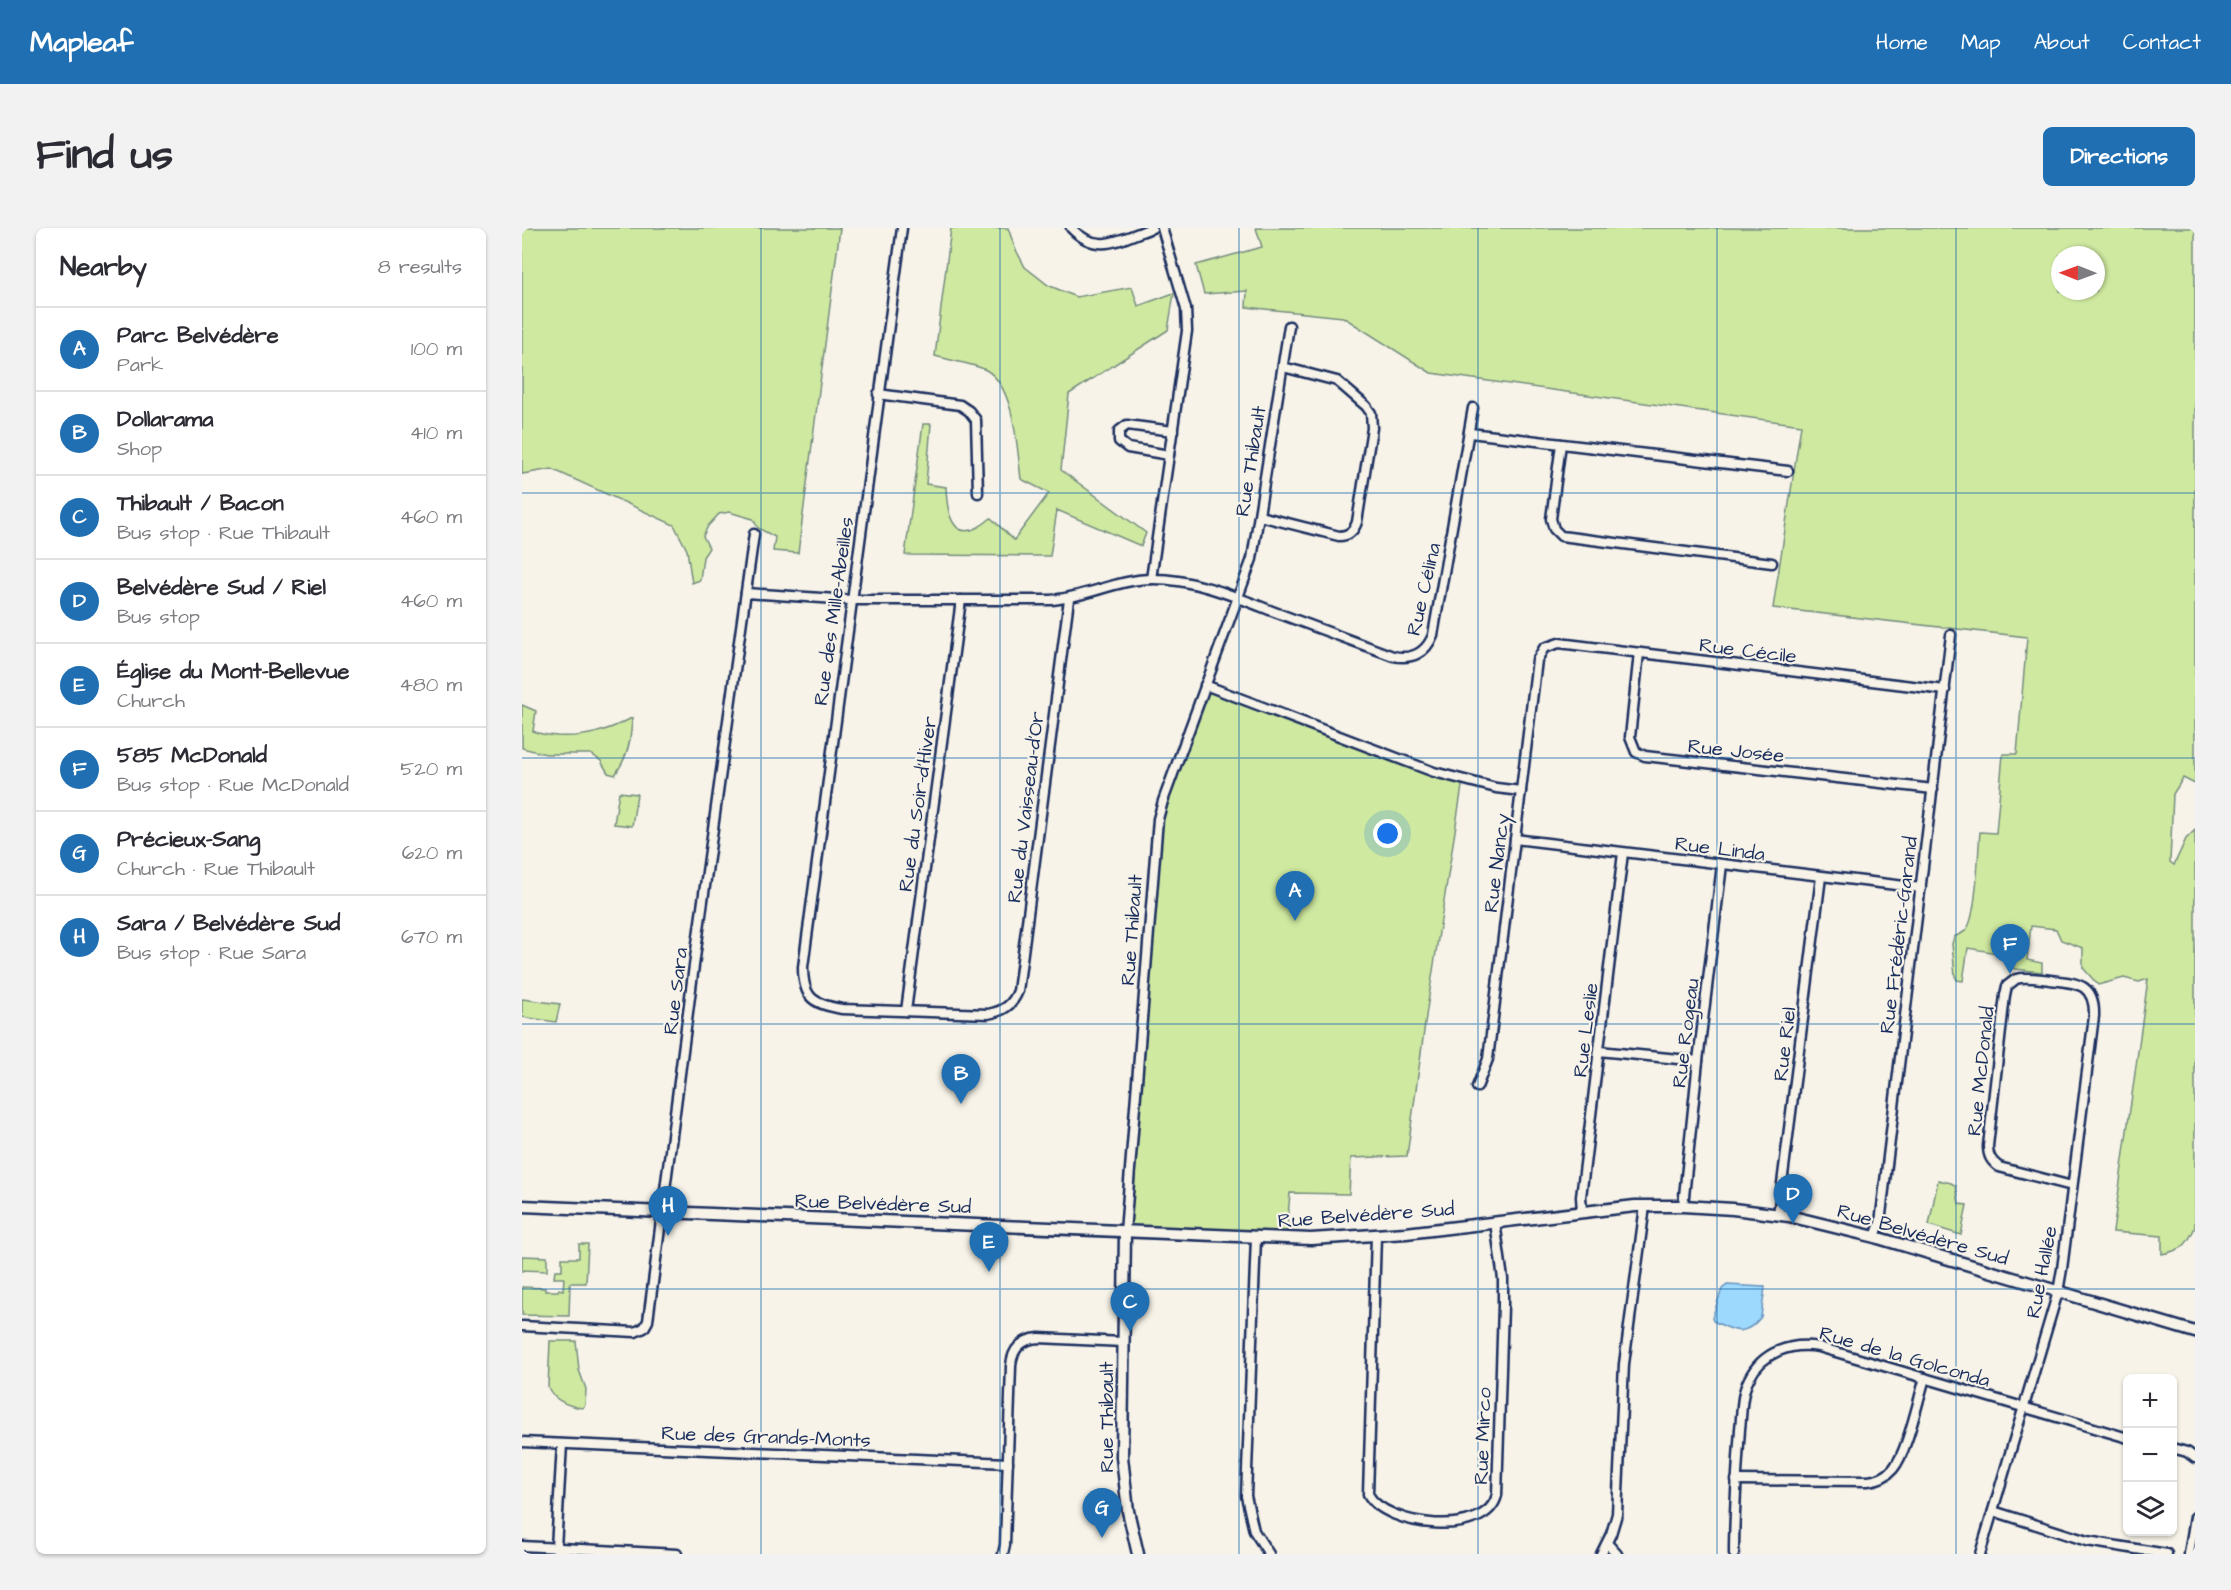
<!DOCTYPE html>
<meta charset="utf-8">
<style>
:root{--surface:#fff;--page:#f2f2f3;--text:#2b2b33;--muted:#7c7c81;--line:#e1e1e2;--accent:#1f6fb2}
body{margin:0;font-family:"Architects Daughter",sans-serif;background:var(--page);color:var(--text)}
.controls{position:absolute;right:18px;bottom:18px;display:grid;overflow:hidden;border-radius:9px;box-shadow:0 2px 4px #0004}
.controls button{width:54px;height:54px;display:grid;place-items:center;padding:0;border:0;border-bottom:2px solid var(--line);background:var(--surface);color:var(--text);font:30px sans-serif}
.compass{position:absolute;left:1529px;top:18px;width:54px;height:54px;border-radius:50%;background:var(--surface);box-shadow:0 2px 4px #0004;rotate:271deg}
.you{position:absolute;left:866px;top:606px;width:21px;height:21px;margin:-15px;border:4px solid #fff;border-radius:50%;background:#1a73e8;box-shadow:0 0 0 9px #1a73e833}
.badge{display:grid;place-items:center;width:39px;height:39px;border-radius:50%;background:var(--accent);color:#fff;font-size:20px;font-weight:700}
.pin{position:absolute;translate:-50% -50px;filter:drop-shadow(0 2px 3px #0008)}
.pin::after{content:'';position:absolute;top:32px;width:21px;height:18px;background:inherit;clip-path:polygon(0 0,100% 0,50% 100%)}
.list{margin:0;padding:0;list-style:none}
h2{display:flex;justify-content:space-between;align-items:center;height:78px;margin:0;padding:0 24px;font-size:26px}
h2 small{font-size:20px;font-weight:400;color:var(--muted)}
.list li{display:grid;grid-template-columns:39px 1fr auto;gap:18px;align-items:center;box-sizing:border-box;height:84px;padding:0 24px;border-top:2px solid var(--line)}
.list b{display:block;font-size:22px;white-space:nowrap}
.list p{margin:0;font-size:20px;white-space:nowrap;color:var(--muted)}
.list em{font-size:20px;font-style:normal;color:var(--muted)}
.icon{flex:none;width:33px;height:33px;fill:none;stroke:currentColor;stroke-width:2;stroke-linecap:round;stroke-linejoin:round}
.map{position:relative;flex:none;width:1673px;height:1326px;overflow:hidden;border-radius:9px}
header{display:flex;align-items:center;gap:36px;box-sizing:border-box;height:84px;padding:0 30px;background:var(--accent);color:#fff}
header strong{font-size:28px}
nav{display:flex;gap:33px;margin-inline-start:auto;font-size:21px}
.intro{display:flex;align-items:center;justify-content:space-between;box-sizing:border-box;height:144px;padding:0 36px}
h1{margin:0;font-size:42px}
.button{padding:15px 27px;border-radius:9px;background:var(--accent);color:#fff;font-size:21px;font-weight:700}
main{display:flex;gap:36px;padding:0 36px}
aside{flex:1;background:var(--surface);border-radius:9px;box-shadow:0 2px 4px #0004}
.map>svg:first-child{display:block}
.green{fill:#cfe9a0;stroke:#758c7f;stroke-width:1.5;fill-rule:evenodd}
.water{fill:#9dd8fd;stroke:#6994bd;stroke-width:1.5}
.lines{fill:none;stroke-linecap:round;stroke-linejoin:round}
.minor-casing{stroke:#1b2f5e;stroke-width:13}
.tertiary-casing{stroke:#1b2f5e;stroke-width:15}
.minor{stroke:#f7f3e8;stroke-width:8}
.tertiary{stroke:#f7f3e8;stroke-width:10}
.grid{fill:none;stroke:#1f6fb2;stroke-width:1.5;stroke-opacity:0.55}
.labels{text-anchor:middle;stroke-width:4.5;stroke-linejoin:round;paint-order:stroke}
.street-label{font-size:20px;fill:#1b2f5e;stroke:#f7f3e8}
</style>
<header>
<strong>Mapleaf</strong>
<nav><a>Home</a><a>Map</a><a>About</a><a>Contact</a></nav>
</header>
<div class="intro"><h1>Find us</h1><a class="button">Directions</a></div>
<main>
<aside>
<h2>Nearby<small>8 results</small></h2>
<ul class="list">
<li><span class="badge">A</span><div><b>Parc Belvédère</b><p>Park</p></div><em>100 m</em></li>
<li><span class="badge">B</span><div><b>Dollarama</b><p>Shop</p></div><em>410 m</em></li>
<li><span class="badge">C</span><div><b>Thibault / Bacon</b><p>Bus stop · Rue Thibault</p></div><em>460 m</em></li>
<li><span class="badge">D</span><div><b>Belvédère Sud / Riel</b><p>Bus stop</p></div><em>460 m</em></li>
<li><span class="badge">E</span><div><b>Église du Mont-Bellevue</b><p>Church</p></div><em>480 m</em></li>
<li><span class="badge">F</span><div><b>585 McDonald</b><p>Bus stop · Rue McDonald</p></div><em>520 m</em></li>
<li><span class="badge">G</span><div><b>Précieux-Sang</b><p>Church · Rue Thibault</p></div><em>620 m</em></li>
<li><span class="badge">H</span><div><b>Sara / Belvédère Sud</b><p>Bus stop · Rue Sara</p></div><em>670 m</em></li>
</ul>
</aside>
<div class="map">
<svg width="1673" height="1326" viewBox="0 0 1673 1326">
<rect width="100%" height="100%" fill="#f7f3e8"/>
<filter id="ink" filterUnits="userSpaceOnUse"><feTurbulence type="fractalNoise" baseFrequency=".0167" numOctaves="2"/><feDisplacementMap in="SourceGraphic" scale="12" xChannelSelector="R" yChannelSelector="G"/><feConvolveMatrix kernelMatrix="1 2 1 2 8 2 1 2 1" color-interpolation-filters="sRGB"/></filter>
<g filter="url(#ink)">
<g class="green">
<path d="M0,0H318L276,325L251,323L253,309L236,300L231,291L207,284L197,286L186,298L181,308L187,320L181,329L178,352L170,355L165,322L152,297L30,241L0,246Z"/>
<path d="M429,0H486L493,20L503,39L526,57L554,69L610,59L616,78L652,65L646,102L547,166L539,242L624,305L619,318L535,282L528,328L383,327L401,196H409L404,256L424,259C425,292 434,320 469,290L492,312L527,265L499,251C495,221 493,158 464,142C453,136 426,132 413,128Z"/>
<path d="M734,0H1673V556L1661,550L1651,566L1648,634L1652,637L1664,611L1673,602V999C1665,1018 1660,1022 1640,1026V1008L1591,1004L1626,751L1617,754L1602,750L1576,757L1561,740V720L1539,712L1534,701L1509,698L1505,732L1520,735V744L1493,741L1488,737L1487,727L1446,720L1441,753L1435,752L1433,748L1430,716L1432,709C1436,707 1442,705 1444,702C1455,690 1456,623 1458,604L1474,605L1481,526H1495L1505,409L1251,380L1279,197L909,145L821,89L724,79L725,63L682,66L674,37L740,19ZM1538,27H1574V63H1538Z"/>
<path d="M683,457L941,552L905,781L885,928L829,930L827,966L768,965L764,1011L603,1004L635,599Z"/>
<path d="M0,477L14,483L11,503C19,507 27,507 35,508C63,510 85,503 110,490C109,513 106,528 93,547L86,545L79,533L69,526H24L0,520Z"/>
<path d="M97,564L115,566L110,598L92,596Z"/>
<path d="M0,771L38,776L34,794L0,789Z"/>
<path d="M1416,952L1429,955L1434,958L1437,976L1445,977L1439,1007L1407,997Z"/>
<path d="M57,1016H66L64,1055H48L47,1088L0,1087V1059L23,1060V1063H36L37,1061L41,1062L42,1050H32L33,1042H40V1030H57Z"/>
<path d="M0,1028L25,1029V1043L0,1042V1044Z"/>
<path d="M28,1113H54L57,1142L64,1161L63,1177L60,1180C46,1178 32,1173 26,1159Z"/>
</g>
<path class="water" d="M1205,1057L1243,1059L1239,1089C1222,1110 1212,1103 1191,1093L1190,1090L1200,1061Z"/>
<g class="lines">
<defs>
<g id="minor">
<path d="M380,0L281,739C281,770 291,776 320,781L466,786C481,783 490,778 496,763L547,371"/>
<path d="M549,0C576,28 598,11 630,0"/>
<path d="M356,166L438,177L447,183L454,192L456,265"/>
<path d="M948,205L1266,243"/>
<path d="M1039,216L1029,291L1032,301L1039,308L1250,335"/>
<path d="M647,227L606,220L597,213V203L605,197L651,203"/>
<path d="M738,288L817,308C827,308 832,303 835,294L850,200L849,185L844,178L815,153L761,139"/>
<path d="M629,351L665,103L664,81L640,0"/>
<path d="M224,365L329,372H528C563,370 595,351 631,351C672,351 712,368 750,383C790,398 831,413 871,428C890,432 904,425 911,407L951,180"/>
<path d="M1117,425L1108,509L1114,524L1123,528L1411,561"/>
<path d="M683,457L912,544L974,560L999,563"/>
<path d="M993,611L1399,660"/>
<path d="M384,783L439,372"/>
<path d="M1077,823L1176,833"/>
<path d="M955,859L966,831L1015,432L1022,420L1037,415L1423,462"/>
<path d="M1161,978L1176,833L1200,637"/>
<path d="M1060,983L1059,969L1101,625"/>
<path d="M1256,987L1299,649"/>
<path d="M603,1004L636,591L641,573L730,331L767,98"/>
<path d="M854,1008L846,1266C863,1299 965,1311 975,1267L981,1078V1051L973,994"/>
<path d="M1353,1009L1358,995L1429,407"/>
<path d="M734,1010L724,1268L732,1303L747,1326"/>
<path d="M0,1098L113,1104L122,1100L126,1093L173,730L232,306"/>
<path d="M0,1214L486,1235"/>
<path d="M1650,1220L1665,1224L1673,1230"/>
<path d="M1214,1252L1346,1253C1356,1252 1365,1248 1371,1241C1385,1225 1396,1172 1403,1150"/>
<path d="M1471,1283L1565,1313L1645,1326"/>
<path d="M1085,1315L1095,1326"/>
<path d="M0,1318L155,1326"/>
<path d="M34,1320L40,1216"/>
<path d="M481,1326L483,1317L489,1138C490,1121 500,1111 517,1110L601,1114"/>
<path d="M1079,1326L1089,1306L1095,1286L1102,1136L1123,978"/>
<path d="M1212,1326C1212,1284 1215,1243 1218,1201C1220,1184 1219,1166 1227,1151C1240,1124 1269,1114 1297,1119L1606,1210"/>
<path d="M1458,1326L1536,1064L1540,1041L1572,788C1573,755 1555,755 1528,752C1517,751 1504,748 1494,751L1485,758L1483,767L1466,918C1466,928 1469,933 1477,939L1550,958"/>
<path d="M1667,1326L1673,1289"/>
</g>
<g id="tertiary">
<path d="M0,978L789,1011L884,1005L1113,978H1161L1211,981L1267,988L1353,1009L1673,1104"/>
<path d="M603,1004L600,1229L606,1283L616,1326"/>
</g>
</defs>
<use href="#minor" class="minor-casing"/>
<use href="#tertiary" class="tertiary-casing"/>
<use href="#minor" class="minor"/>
<use href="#tertiary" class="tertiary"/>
</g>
</g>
<path class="grid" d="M239,0V1326M478,0V1326M717,0V1326M956,0V1326M1195,0V1326M1434,0V1326M0,265H1673M0,530H1673M0,796H1673M0,1061H1673"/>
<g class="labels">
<g class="street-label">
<text transform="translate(728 233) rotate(-81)" y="7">Rue Thibault</text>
<text transform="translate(901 361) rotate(-77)" y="7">Rue Célina</text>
<text transform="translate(311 383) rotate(-82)" y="7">Rue des Mille-Abeilles</text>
<text transform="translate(1226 422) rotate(7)" y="7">Rue Cécile</text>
<text transform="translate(1214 522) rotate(6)" y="7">Rue Josée</text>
<text transform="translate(395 576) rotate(-82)" y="7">Rue du Soir-d'Hiver</text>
<text transform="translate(503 579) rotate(-83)" y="7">Rue du Vaisseau-d'Or</text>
<text transform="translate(1198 620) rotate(7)" y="7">Rue Linda</text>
<text transform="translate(974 635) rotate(-83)" y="7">Rue Nancy</text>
<text transform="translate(609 702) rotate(-86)" y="7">Rue Thibault</text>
<text transform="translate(1376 707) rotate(-83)" y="7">Rue Frédéric-Garand</text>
<text transform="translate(153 763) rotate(-83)" y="7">Rue Sara</text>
<text transform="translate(1063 802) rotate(-83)" y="7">Rue Leslie</text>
<text transform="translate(1163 805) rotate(-83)" y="7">Rue Rogeau</text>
<text transform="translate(1262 816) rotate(-83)" y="7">Rue Riel</text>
<text transform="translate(1458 843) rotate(-84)" y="7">Rue McDonald</text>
<text transform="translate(361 975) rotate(2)" y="7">Rue Belvédère Sud</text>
<text transform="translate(844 986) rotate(-4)" y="7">Rue Belvédère Sud</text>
<text transform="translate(1401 1006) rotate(16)" y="7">Rue Belvédère Sud</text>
<text transform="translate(1519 1044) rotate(-79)" y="7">Rue Hallée</text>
<text transform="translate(1383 1128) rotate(16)" y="7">Rue de la Golconda</text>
<text transform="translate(584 1189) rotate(-90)" y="7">Rue Thibault</text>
<text transform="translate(244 1208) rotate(2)" y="7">Rue des Grands-Monts</text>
<text transform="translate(960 1208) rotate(-88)" y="7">Rue Mirco</text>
</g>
</g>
</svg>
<div class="controls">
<button>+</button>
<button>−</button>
<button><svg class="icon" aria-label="layers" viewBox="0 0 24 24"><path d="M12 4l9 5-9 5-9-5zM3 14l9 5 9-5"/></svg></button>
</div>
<svg class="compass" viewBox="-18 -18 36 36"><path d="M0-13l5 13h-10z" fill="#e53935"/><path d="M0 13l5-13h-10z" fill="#7c7c81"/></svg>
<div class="you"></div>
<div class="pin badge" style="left:773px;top:693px">A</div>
<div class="pin badge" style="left:439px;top:876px">B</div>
<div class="pin badge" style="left:608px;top:1104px">C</div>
<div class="pin badge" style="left:1271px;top:996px">D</div>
<div class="pin badge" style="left:467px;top:1044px">E</div>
<div class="pin badge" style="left:1488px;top:746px">F</div>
<div class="pin badge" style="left:580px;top:1310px">G</div>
<div class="pin badge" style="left:146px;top:1008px">H</div>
</div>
</main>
